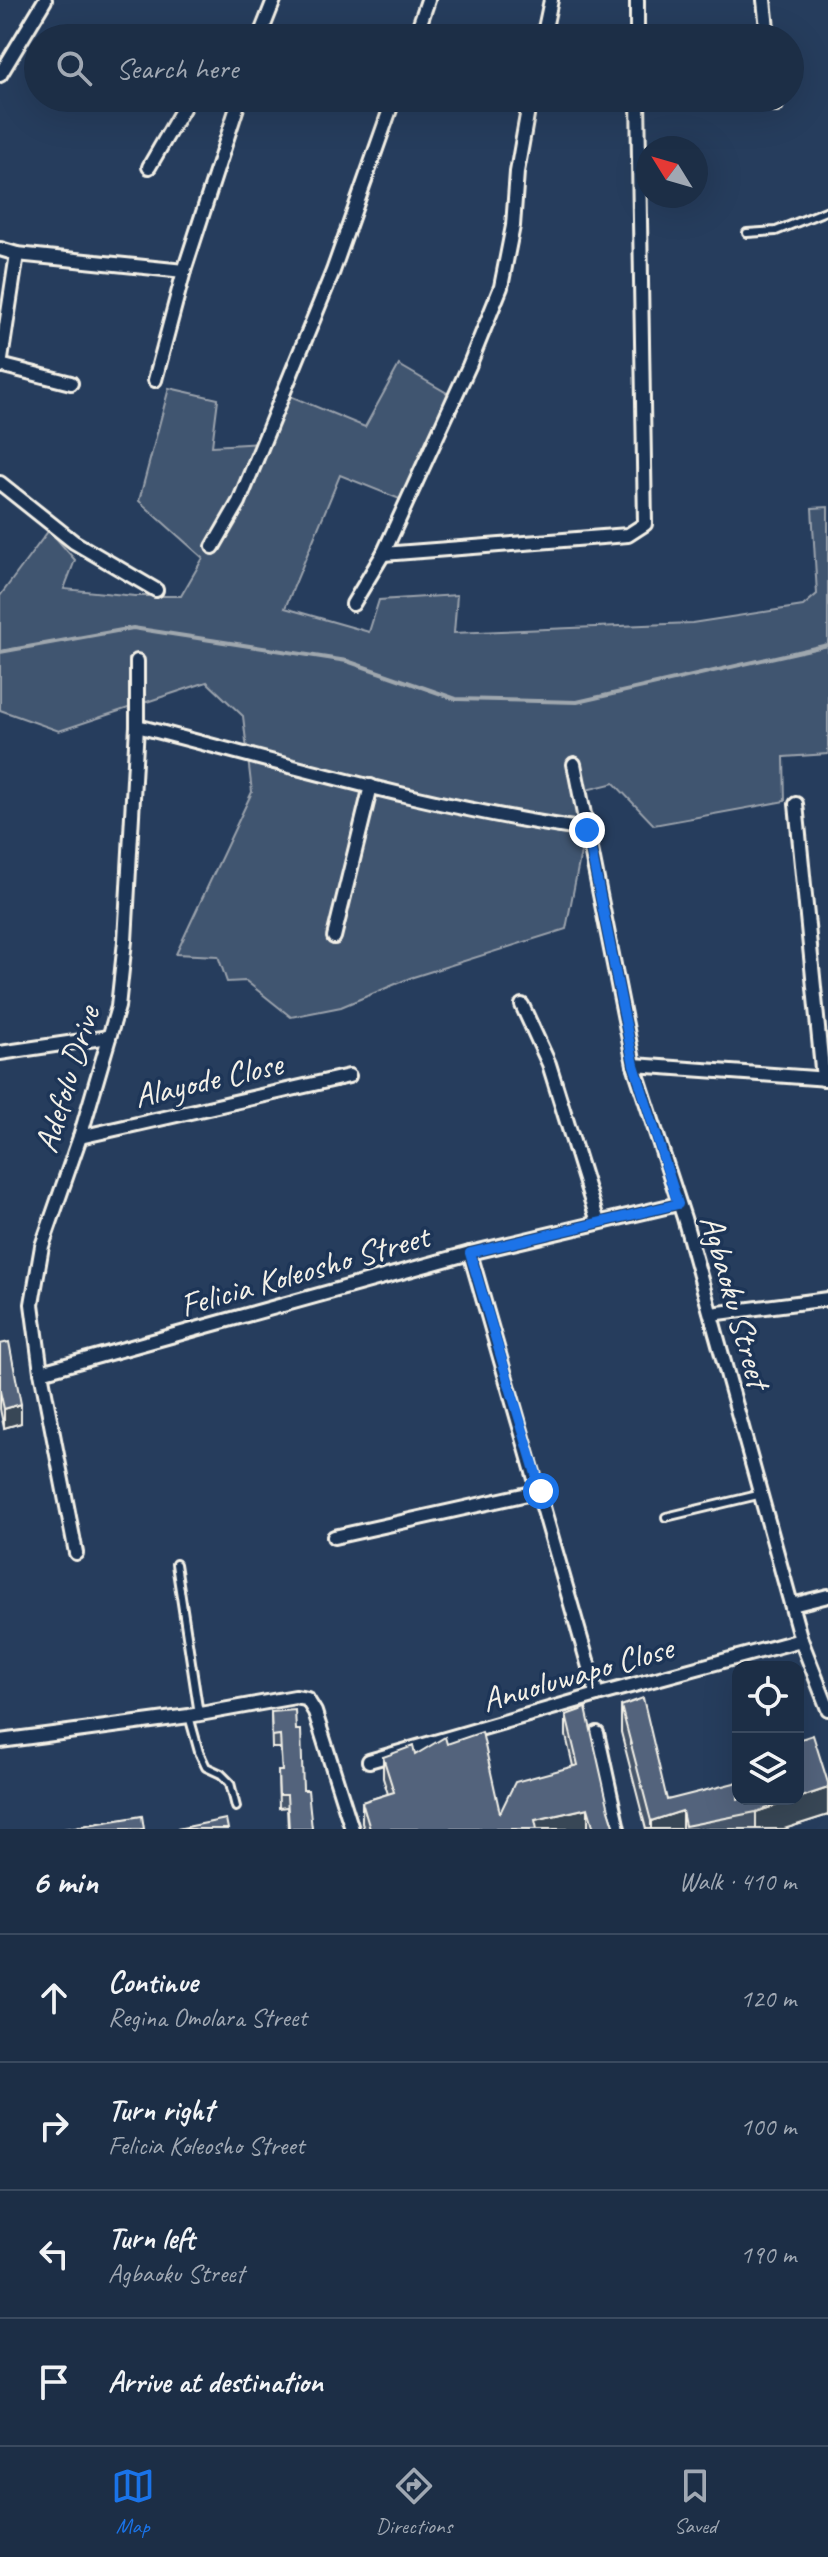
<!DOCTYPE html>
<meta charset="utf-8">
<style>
:root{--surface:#1c2e46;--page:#25364d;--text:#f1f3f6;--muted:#a0a8b3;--line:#3a4a5f;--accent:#1a73e8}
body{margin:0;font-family:Caveat,sans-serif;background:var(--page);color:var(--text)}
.controls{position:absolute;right:24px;bottom:24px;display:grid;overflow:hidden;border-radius:16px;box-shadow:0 8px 32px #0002}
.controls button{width:72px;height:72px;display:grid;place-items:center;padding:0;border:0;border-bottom:2px solid var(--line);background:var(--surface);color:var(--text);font:40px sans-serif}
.compass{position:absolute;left:636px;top:136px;width:72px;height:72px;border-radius:50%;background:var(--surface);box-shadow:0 8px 32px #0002;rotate:307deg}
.stop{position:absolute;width:24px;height:24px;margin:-18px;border:6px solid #1a73e8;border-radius:50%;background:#fff}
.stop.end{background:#1a73e8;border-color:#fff;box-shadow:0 2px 8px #0008}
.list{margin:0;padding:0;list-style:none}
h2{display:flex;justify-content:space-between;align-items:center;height:104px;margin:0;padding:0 32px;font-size:34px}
h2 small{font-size:26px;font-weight:400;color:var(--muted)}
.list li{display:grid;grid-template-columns:52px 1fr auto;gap:24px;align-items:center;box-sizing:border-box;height:128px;padding:0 32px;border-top:2px solid var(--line)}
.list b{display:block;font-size:30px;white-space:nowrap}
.list p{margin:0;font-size:26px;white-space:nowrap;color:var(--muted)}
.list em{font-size:26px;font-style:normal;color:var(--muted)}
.icon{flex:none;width:44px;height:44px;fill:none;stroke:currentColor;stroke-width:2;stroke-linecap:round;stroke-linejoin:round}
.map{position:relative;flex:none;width:828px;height:1829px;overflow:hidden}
.search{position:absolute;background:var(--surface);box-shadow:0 8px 32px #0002;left:24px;right:24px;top:24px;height:88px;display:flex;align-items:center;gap:20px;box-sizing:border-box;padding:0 28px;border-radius:44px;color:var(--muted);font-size:30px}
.sheet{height:616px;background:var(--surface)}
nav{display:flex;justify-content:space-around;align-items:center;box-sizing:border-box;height:112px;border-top:2px solid var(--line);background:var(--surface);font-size:22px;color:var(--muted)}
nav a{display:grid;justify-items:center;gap:4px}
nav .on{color:var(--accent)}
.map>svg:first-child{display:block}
.green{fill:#40546f;stroke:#9aa2ac;stroke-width:2}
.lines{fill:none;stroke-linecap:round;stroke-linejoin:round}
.stream{stroke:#9fa7ae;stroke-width:4}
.service-casing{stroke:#f4f1e8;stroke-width:12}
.minor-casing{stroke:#f4f1e8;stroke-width:18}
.service{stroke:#1d3557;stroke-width:6}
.minor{stroke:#1d3557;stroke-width:12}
.wall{fill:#47566a;stroke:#f4f1e8;stroke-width:2}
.shaded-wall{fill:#394656;stroke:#f4f1e8;stroke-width:2}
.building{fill:#52647b;stroke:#f4f1e8;stroke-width:2}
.route{stroke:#1a73e8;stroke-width:10}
.labels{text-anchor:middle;stroke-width:7;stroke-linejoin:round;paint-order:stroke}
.street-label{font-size:34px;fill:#f4f1e8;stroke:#1d3557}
</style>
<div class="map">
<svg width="828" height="1829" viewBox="0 0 828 1829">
<rect width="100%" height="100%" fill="#263d5d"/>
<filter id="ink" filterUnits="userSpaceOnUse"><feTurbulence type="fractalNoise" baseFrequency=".0125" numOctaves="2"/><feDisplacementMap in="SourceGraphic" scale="16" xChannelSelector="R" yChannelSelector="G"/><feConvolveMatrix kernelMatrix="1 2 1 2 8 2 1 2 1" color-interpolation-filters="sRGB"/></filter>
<g filter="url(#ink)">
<path class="green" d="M399,365L452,396L407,502L340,475L285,608L369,632L379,600L457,595L454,633L692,623L803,606L817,594L812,508L828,507V754L784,757L785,801L654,825L614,783L574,793L582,847L566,929L410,978L341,1007L291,1017L246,981L227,982L218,956L176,954L252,792L243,716L207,682L59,731L0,710V596L49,530L75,560L64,589L135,596H181L203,558L139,501L169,388L218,399L212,446L262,443L283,393L365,427Z"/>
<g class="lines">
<path class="stream" d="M0,652L133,628L347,661L456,699L577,702L828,645"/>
<defs>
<g id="service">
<path d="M747,233L776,231L828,210"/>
<path d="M666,1517L762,1494"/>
<path d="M176,1564L199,1714"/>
<path d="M189,1716L199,1752L206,1767L221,1774L230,1783L236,1807"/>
</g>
<g id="minor">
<path d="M637,0V38"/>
<path d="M764,0L768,38"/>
<path d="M259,38L274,0"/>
<path d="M415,38L428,0"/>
<path d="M543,38L551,0"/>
<path d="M0,75L45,0"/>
<path d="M775,98L776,105"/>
<path d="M149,167L189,98"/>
<path d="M0,249L17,254L184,271"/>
<path d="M0,365L71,383"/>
<path d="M0,366L17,254"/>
<path d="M155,380L184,271L240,98"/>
<path d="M0,483L74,542L156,590"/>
<path d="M213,547L239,502L333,271L394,98"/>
<path d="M383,554L628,535L645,524L638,98"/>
<path d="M353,604L383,554L469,366L501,287L513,226L517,172L530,98"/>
<path d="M137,726C286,764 435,809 587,830"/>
<path d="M574,764L634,1065L684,1218L801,1640L828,1709"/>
<path d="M796,804L823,1079"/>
<path d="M334,937L371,786"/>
<path d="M522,1005L549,1064L598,1222"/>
<path d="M0,1053L109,1037"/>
<path d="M634,1065L828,1079"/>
<path d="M80,1137L349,1076"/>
<path d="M470,1253L597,1695"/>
<path d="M711,1314L828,1299"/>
<path d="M41,1372L470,1253L678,1204"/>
<path d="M334,1537L541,1491"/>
<path d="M76,1553L41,1372L32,1304L42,1246L80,1137L118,1007L125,941L137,726V661"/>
<path d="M792,1605L828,1596"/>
<path d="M597,1733L618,1829"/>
<path d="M0,1741L189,1716L295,1697L307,1699L315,1712L352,1829"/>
<path d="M369,1761L597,1695L801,1640"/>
</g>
</defs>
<use href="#service" class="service-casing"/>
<use href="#minor" class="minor-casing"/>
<use href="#service" class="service"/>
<use href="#minor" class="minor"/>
</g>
<g class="wall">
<path d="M0,1344L21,1423L4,1428L0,1409Z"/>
<path d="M621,1706L667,1800L828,1783V1815L784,1829H646L621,1732Z"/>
<path d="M271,1712L296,1730L303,1790L312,1829H288L287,1807L279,1808L278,1771H282L280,1748H272Z"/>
<path d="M566,1715L609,1810L615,1829H364L362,1823V1802L388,1794L383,1778V1757L415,1755L447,1744L500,1813L573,1766L566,1736Z"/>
</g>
<g class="shaded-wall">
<path d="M21,1404V1423L4,1428V1409Z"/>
<path d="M828,1788V1815L784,1829H756V1812Z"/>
<path d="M588,1808V1829H535V1820Z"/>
<path d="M682,1811V1829H651V1821Z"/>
</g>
<g class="building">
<path d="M9,1342L21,1404L4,1409L0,1391V1344Z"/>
<path d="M643,1698L667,1800L738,1782V1799H795L756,1812L685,1826L682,1811L651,1821L621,1706Z"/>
<path d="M586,1708L609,1810L615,1829H594L588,1808L535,1820L537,1829H370L362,1802L394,1792L383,1757L413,1746L415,1755L445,1737L447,1744L482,1732L500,1813L515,1782L578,1765L566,1715Z"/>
<path d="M295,1710L296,1730H301L303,1790H308L312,1829H289L287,1795H279L278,1771H282L280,1735L272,1736L271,1712Z"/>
<path d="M813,1735L828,1783V1788L798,1798V1740Z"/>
<path d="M142,1816L144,1829H63Z"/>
<path d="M226,1819L228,1829H177Z"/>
</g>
</g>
<g class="lines" filter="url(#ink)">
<path class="route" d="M541,1491L470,1253L678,1204L634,1065L587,830"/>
</g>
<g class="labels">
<g class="street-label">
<text transform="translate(66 1079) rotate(-73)" y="12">Adefolu Drive</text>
<text transform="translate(208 1079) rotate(-13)" y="12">Alayode Close</text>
<text transform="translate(304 1270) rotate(-16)" y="12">Felicia Koleosho Street</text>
<text transform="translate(736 1301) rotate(74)" y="12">Agbaoku Street</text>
<text transform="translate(577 1673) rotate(-16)" y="12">Anuoluwapo Close</text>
</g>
</g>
</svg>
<div class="controls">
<button><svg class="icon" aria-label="locate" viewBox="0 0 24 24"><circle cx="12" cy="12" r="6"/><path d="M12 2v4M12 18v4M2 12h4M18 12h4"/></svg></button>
<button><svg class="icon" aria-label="layers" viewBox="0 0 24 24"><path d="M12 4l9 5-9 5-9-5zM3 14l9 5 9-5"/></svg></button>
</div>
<svg class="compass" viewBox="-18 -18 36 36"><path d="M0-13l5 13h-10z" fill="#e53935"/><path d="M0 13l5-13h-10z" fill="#a0a8b3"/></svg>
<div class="stop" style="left:541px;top:1491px"></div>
<div class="stop end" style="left:587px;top:830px"></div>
<div class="search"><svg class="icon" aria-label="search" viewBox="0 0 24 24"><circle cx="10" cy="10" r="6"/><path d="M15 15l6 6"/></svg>Search here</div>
</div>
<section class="sheet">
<h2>6 min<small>Walk · 410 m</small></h2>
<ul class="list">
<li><svg class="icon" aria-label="ahead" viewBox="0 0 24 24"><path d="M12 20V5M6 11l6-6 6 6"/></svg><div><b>Continue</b><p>Regina Omolara Street</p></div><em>120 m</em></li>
<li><svg class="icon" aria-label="right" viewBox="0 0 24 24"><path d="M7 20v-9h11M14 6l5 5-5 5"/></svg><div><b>Turn right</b><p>Felicia Koleosho Street</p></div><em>100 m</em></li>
<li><svg class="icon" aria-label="left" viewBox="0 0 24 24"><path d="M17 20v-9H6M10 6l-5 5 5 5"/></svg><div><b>Turn left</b><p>Agbaoku Street</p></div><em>190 m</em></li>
<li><svg class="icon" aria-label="arrive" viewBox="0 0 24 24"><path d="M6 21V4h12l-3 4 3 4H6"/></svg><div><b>Arrive at destination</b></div></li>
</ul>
</section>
<nav>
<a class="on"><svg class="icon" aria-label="map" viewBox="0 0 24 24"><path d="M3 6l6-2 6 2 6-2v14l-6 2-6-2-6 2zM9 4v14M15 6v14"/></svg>Map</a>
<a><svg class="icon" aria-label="directions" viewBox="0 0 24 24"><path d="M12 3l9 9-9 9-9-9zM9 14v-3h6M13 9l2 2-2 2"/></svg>Directions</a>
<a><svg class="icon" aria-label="saved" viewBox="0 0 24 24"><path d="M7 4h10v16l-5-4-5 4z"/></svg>Saved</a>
</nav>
